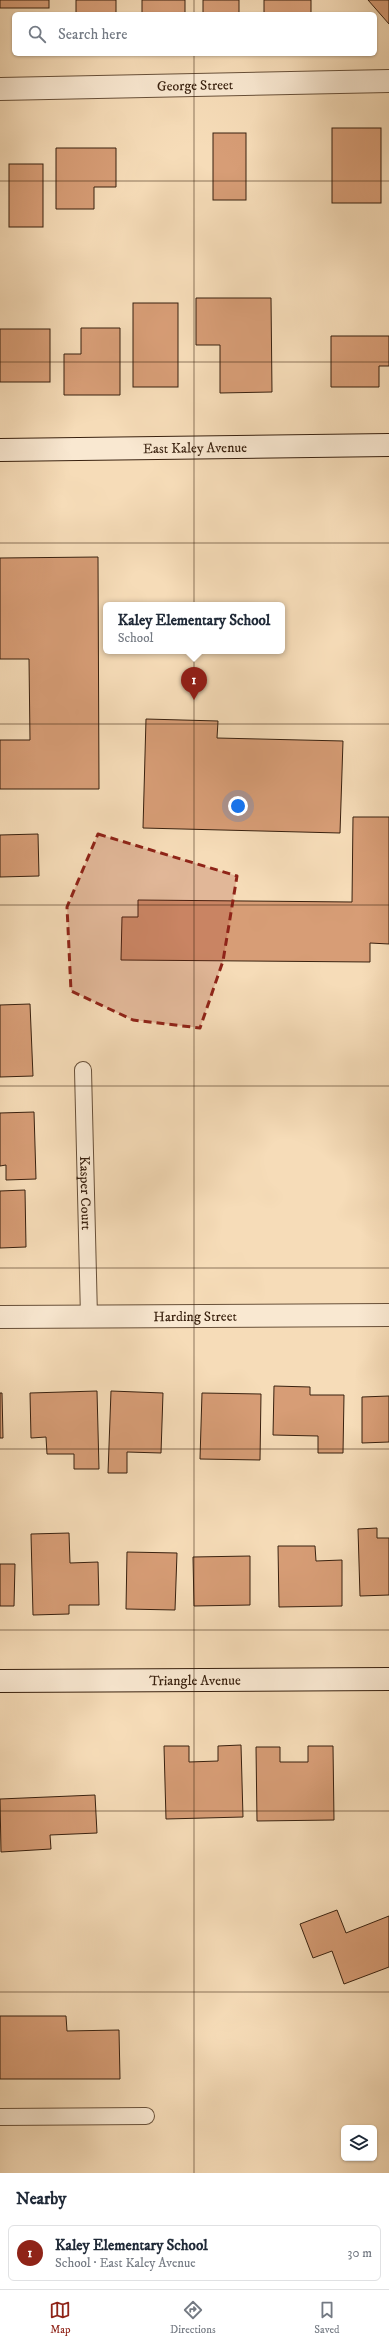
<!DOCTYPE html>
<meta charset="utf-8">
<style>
:root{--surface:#fff;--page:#f6f6f7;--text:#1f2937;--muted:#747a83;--line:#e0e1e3;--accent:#8f2418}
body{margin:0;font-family:"IM FELL DW Pica",serif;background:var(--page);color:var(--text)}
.controls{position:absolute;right:12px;bottom:12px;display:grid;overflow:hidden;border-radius:6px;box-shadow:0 1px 3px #0004}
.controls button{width:36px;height:36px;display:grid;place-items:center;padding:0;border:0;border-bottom:1px solid var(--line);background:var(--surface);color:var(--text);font:20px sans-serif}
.you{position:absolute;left:238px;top:806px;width:14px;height:14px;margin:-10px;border:3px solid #fff;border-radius:50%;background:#1a73e8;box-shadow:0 0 0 6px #1a73e833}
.badge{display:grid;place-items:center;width:26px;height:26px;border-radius:50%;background:var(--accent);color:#fff;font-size:13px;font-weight:700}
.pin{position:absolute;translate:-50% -33px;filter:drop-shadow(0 1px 2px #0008)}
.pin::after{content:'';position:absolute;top:21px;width:14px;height:12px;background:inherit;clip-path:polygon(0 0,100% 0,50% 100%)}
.popup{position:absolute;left:103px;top:602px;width:182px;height:52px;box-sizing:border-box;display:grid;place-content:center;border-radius:6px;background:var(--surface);filter:drop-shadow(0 1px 3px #0005);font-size:13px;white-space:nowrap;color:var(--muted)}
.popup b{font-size:15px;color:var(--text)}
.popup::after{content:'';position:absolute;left:50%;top:100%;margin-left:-8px;border:8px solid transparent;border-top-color:var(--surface)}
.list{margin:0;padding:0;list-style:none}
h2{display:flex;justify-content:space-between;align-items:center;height:52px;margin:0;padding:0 16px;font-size:17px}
h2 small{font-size:13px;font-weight:400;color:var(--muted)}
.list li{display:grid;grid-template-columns:26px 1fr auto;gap:12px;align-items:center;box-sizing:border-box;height:56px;margin:0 8px 8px;padding:0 8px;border:1px solid var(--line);border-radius:6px}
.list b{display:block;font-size:15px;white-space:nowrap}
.list p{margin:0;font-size:13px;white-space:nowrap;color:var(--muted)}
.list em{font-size:13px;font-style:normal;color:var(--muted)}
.icon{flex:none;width:22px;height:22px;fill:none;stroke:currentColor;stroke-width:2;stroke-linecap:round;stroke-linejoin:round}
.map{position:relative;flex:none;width:389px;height:2173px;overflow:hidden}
.search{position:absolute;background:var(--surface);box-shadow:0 1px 3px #0004;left:12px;right:12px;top:12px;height:44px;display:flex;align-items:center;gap:10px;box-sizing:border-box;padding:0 14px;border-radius:6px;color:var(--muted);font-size:15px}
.sheet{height:116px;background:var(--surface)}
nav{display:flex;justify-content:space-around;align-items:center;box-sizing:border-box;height:56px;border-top:1px solid var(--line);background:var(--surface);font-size:11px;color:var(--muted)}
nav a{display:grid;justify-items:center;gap:2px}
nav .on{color:var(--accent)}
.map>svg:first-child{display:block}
.building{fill:#d79d76;stroke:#39210f}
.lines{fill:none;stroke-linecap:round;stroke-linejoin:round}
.lane-casing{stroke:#685039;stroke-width:18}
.street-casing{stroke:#685039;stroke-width:24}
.secondary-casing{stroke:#39210f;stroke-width:24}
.lane{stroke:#f9e8d1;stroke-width:16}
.street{stroke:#f9e8d1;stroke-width:22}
.secondary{stroke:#f9e8d1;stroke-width:22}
.marked{fill:#8f2418;fill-opacity:0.2;stroke:#8f2418;stroke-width:3;stroke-dasharray:8 5;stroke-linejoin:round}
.grid{fill:none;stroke:#39210f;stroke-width:1;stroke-opacity:0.55}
.labels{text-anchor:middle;stroke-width:3.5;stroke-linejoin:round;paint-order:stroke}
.street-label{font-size:14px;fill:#39210f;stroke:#f9e8d1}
</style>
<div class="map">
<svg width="389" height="2173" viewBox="0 0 389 2173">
<rect width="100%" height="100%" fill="#f6dcb8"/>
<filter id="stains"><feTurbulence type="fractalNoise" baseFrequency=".005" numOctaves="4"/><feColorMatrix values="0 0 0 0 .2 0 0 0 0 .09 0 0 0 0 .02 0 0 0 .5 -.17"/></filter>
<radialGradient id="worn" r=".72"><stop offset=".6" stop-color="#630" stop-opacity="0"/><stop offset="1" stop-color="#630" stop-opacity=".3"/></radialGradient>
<g class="building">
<rect x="0" y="0" width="49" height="8"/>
<rect x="76" y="0" width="40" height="14"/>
<rect x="142" y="0" width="43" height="14"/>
<rect x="203" y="0" width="36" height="14"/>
<rect x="264" y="0" width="47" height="14"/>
<path d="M368,0H389V24Z"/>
<rect x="332" y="128" width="49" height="75"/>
<rect x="213" y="133" width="33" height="67"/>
<path d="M56,148H116V187H94V209H56Z"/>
<rect x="9" y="164" width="34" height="63"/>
<path d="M196,298H271L272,392L220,393V345H196Z"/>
<rect x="133" y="303" width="45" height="84"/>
<path d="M81,328H120V395H64V354H81Z"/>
<rect x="0" y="329" width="50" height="53"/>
<path d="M331,336H389V366H379V387H331Z"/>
<path d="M98,557L99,789H0V740H30L29,659H0V558Z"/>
<path d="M146,719L218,721L217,738L343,741L340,833L143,828Z"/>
<path d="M353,817H389V944L370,943V962L121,960L122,917H138V900L352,902Z"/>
<path d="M38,834L39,876L0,877V835Z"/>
<path d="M30,1004L33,1076L0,1077V1005Z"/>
<path d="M34,1112L36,1179L6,1180V1165L0,1166V1113Z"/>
<path d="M25,1190L26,1247L0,1248V1191Z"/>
<path d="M274,1386L310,1387V1395H344L343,1453H318V1436L273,1435Z"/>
<path d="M97,1391L99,1469H74V1454H47L46,1437L31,1438L30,1393Z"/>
<path d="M111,1391L163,1393L161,1453L127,1452V1473H108Z"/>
<path d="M0,1393H2L3,1438H0Z"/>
<path d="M202,1393L261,1394L260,1460L200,1459Z"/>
<path d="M389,1396V1442L362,1443V1397Z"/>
<path d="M377,1528V1538H389V1595L360,1596L358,1529Z"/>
<path d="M69,1533L70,1563L98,1562L99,1605H69V1614L33,1615L31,1534Z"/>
<path d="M278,1546H315L316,1561L342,1560V1606L279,1607Z"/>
<path d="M127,1552L177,1553L175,1610L126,1609Z"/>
<path d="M250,1556V1605L194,1606L193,1557Z"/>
<path d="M0,1564H15L14,1606H0Z"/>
<path d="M241,1745L243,1817L166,1819L164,1746H189V1762L218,1761V1746Z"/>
<path d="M308,1746H333L334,1820L257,1821L256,1747H280V1762H308Z"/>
<path d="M95,1795L97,1833L50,1835L51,1849L1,1852L0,1799Z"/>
<path d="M337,1910L346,1933L389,1916V1967L344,1984L332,1951L313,1958L300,1924Z"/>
<path d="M0,2016H66L67,2031L119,2030L120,2079H0Z"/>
</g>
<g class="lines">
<defs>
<g id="lane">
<path id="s1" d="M83,1070L89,1317"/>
<path d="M0,2117L146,2116"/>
</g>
<g id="street">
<path id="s2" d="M0,89L389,81"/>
<path id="s3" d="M0,1317L389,1315"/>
</g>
<g id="secondary">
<path id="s4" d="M0,450L389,445"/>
<path id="s5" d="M0,1681L389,1679"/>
</g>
</defs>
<use href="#lane" class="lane-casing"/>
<use href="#street" class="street-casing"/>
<use href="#secondary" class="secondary-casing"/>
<use href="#lane" class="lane"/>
<use href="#street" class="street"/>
<use href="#secondary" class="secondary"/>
</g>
<path class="marked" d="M98,834L237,876L223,961L200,1028L133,1020L71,991L67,907Z"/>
<path class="grid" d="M194,0V14M194,54V2173M0,181H389M0,362H389M0,543H389M0,724H389M0,905H389M0,1086H389M0,1268H389M0,1449H389M0,1630H389M0,1811H389M0,1992H389"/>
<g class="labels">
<g class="street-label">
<text dy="5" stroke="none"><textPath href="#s2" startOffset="195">George Street</textPath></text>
<text dy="5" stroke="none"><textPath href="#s4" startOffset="195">East Kaley Avenue</textPath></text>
<text dy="5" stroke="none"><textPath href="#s1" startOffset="123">Kasper Court</textPath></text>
<text dy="5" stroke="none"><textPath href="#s3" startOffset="195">Harding Street</textPath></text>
<text dy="5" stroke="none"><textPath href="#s5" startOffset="195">Triangle Avenue</textPath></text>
</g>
</g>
<rect width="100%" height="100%" filter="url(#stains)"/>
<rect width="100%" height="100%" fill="url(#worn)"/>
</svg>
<div class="controls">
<button><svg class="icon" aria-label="layers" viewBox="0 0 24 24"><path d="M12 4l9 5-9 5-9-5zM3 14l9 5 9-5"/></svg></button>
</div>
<div class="you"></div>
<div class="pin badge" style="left:194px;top:700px">1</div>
<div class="popup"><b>Kaley Elementary School</b>School</div>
<div class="search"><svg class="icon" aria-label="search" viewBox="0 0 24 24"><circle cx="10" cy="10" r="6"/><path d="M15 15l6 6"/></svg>Search here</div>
</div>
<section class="sheet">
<h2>Nearby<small></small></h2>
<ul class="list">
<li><span class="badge">1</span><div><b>Kaley Elementary School</b><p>School · East Kaley Avenue</p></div><em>30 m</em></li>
</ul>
</section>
<nav>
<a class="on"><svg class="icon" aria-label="map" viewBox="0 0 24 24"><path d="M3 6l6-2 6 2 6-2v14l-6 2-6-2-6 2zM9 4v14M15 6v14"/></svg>Map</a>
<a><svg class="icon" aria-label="directions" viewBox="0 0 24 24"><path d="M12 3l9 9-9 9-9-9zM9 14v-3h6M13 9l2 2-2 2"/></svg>Directions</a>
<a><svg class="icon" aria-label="saved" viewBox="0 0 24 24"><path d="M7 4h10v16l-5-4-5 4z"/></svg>Saved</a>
</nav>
